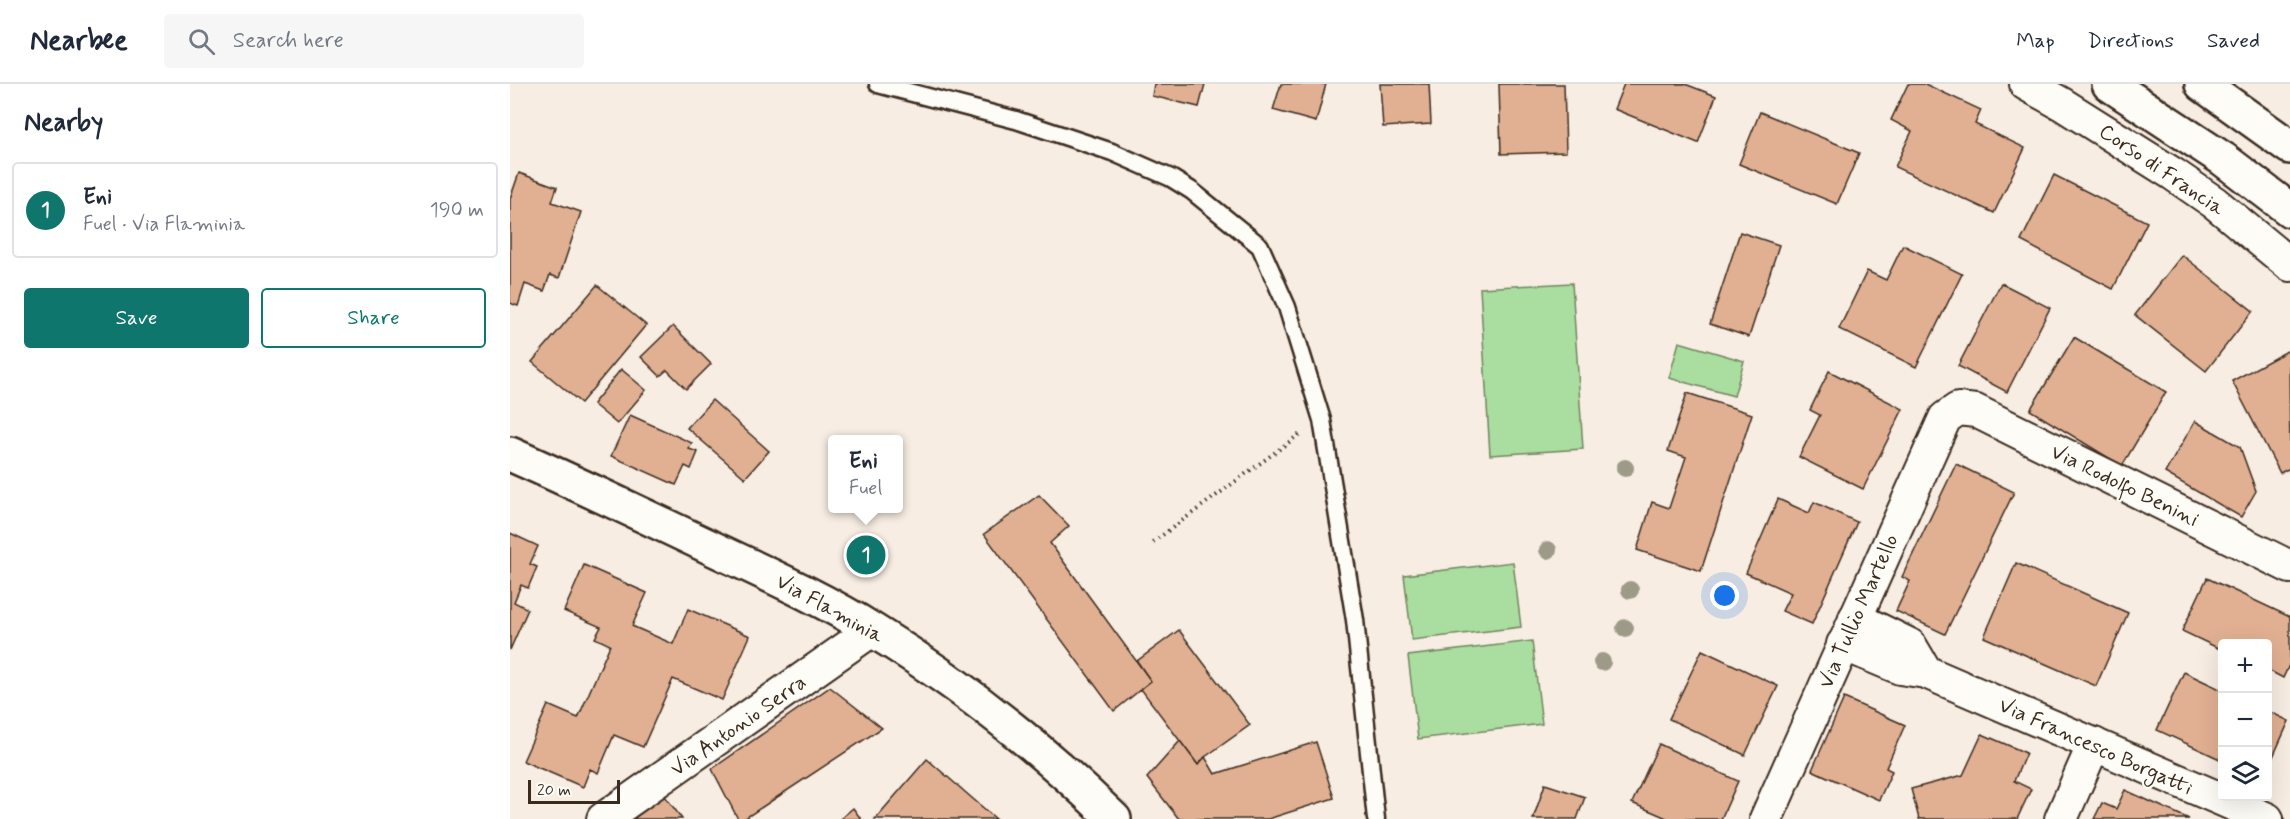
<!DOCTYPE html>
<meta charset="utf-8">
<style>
:root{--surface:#fff;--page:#f6f6f7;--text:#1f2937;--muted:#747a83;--line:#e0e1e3;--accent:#0f766e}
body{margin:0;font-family:Mynerve,sans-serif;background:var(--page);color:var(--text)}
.controls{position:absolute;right:18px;bottom:18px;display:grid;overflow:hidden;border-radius:6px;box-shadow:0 6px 24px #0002}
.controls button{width:54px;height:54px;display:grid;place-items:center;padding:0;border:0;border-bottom:2px solid var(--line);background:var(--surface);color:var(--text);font:30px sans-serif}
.scale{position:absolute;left:18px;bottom:15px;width:92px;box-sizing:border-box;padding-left:6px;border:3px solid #3b2a1e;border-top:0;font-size:16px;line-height:21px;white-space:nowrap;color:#3b2a1e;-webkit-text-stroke:4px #fdfcf7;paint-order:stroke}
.you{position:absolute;left:1215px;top:512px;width:21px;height:21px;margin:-15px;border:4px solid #fff;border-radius:50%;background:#1a73e8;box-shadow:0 0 0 9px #1a73e833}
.badge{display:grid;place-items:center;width:39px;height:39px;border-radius:50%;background:var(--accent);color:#fff;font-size:20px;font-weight:700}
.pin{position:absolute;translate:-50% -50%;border:3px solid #fff;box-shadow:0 2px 6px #0006}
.popup{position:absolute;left:318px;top:351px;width:75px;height:78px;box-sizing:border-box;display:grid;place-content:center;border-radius:6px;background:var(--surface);filter:drop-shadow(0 2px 4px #0005);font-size:20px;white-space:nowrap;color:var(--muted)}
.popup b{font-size:22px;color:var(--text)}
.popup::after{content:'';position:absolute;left:50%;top:100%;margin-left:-12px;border:12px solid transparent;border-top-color:var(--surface)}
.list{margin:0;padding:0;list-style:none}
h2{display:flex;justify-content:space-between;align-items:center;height:78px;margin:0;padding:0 24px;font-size:26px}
h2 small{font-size:20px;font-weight:400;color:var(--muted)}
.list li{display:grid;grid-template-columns:39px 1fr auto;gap:18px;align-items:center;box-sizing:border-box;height:96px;margin:0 12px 12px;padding:0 12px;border:2px solid var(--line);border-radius:6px}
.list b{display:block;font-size:22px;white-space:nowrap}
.list p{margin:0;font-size:20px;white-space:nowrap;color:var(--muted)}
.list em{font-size:20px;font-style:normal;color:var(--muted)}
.actions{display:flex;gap:12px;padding:18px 24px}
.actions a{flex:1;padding:14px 0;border:2px solid var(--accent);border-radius:6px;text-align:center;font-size:21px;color:var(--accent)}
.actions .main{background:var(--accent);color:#fff}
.icon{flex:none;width:33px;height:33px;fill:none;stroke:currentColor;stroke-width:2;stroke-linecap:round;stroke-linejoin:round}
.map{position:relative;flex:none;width:1780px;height:735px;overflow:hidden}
header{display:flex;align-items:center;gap:36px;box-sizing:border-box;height:84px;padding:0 30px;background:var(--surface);border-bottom:2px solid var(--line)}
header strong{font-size:28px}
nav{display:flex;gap:33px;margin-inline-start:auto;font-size:21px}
.search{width:420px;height:54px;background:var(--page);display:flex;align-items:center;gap:15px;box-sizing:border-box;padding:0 21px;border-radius:6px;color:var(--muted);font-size:22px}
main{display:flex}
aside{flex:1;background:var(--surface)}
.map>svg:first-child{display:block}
.green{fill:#a9dea0;stroke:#72845f;stroke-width:1.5}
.building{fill:#e1b092;stroke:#3b2a1e;stroke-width:1.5}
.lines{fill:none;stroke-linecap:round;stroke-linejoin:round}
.service-casing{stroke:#3b2a1e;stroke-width:21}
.minor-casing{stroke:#3b2a1e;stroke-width:36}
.tertiary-casing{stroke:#3b2a1e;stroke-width:38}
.primary-casing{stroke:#3b2a1e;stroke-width:38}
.path{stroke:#3b2a1e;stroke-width:4;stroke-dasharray:1.5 4.5;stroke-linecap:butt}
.service{stroke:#fdfcf7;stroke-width:16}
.minor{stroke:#fdfcf7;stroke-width:32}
.tertiary{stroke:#fdfcf7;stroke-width:33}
.primary{stroke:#fdfcf7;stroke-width:33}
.tree{fill:#9e9a88}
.labels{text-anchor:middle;stroke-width:4.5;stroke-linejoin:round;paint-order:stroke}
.street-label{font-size:21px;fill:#3b2a1e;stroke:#fdfcf7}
</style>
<header>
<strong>Nearbee</strong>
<div class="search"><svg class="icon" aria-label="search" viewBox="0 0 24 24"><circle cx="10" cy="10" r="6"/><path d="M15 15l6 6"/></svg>Search here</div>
<nav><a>Map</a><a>Directions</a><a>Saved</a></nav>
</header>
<main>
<aside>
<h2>Nearby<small></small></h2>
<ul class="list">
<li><span class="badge">1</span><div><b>Eni</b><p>Fuel · Via Flaminia</p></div><em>190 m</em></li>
</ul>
<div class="actions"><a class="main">Save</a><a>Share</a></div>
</aside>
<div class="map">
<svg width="1780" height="735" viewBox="0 0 1780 735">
<rect width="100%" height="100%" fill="#f7ede3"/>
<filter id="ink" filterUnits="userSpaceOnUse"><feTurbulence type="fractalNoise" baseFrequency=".0167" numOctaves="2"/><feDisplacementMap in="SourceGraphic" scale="12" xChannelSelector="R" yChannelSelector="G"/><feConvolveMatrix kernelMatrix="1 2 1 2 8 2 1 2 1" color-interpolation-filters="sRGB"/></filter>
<g filter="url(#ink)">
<g class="green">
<path d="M1062,199L1073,365L980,371L970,204Z"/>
<path d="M1169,258L1234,277L1224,312L1159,294Z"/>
<path d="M1003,478L1011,543L902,556L894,491Z"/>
<path d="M1022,557L1032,640L908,655L898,572Z"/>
</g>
<g class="building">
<path d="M644,0H695L689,23L642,12Z"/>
<path d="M771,0H816L806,38L763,26Z"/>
<path d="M870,0H919L921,40L873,43Z"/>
<path d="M989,0H1054L1056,68L991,70Z"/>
<path d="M1114,0H1175L1206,12L1188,59L1104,25Z"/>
<path d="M1398,0H1415L1471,26L1465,40L1515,64L1484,129L1385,83L1402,47L1381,36Z"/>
<path d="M1250,28L1349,69L1327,120L1229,80Z"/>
<path d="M9,89L47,103L42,118L71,128L49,194L40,191L34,207L15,200L8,222L0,219V115Z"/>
<path d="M1544,91L1637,138L1603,205L1511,157Z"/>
<path d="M1230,148L1269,161L1239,253L1200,240Z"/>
<path d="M1393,161L1452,190L1406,283L1329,245L1357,187L1376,196Z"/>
<path d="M1672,171L1743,227L1696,287L1625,231Z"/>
<path d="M1491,199L1540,224L1497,308L1448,282Z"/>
<path d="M87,201L136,241L71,319L22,278Z"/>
<path d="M163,242L201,280L176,305L157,286L150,292L131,273Z"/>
<path d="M1564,253L1656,308L1612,382L1520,326Z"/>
<path d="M1779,266L1780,384L1770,389L1722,297Z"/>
<path d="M111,285L136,306L107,340L83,320Z"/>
<path d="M1319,287L1393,325L1353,405L1289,373L1310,331L1300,326Z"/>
<path d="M1177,309L1242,330L1191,487L1127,466L1142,418L1159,424L1176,373L1158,367Z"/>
<path d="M202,316L259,367L235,394L177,344Z"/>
<path d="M120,331L182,359L179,365L188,368L181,385L175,382L166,401L101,372Z"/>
<path d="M1685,337L1730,363L1746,407L1731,433L1655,389Z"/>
<path d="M1446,380L1504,408L1435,550L1386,527L1400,497L1392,493Z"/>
<path d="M529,411L559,442L540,459L641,597L604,627L474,450Z"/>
<path d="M1268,415L1299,429L1304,418L1347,438L1302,540L1272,527L1281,509L1236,489Z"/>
<path d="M0,449L28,462L20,480L27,483L18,504L11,501L4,518L18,525L0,566Z"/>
<path d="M1506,479L1618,529L1586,602L1474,553Z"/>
<path d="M74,481L137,509L122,542L163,560L178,525L240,552L212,616L163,595L133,663L104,651L88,689L80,685L73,703L13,677L38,621L68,634L100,561L85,554L91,543L54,527Z"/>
<path d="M1697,494L1780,533V579L1773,594L1758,586V560H1712V566L1672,547Z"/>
<path d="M669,546L740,641L695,673L688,681L631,605L641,597L627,577Z"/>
<path d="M1192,566L1268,602L1235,671L1159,635Z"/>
<path d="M1674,588L1712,606V676L1647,646Z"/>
<path d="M320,603L372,644L234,735H228L202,685Z"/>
<path d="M1334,614L1395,641L1376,684L1382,687L1369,716L1302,686Z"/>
<path d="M1758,627L1779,637L1758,684Z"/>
<path d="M1472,650L1516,669L1504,697L1521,705L1507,735H1409L1401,705L1453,691Z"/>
<path d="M670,657L688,681L695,673L705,690L806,658L824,714L758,735H669L637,694Z"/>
<path d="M1149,660L1228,697L1211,735H1159L1122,719Z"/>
<path d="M417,675L486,735H365Z"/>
<path d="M1035,700L1075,713L1067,735H1023Z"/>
<path d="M1615,706L1679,735H1584L1592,719L1606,725Z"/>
<path d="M155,712L172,735H123Z"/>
<path d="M343,724L351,735H330Z"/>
</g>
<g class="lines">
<defs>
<path id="service" d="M368,0L506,36L602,68L661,94L682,107L750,162L777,223L812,336L845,536L866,735"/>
<g id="minor">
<path d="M1516,0L1552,20L1663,90L1705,119L1780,181"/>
<path d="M1345,534L1400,561L1416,588"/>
<path d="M1333,560L1390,584L1416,588L1757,735"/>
<path d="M93,735L362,546"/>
<path d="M1256,735L1435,334L1448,325L1466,327L1780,483"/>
<path d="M1551,735L1584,660"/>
</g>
<path id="tertiary" d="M0,370C68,400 135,432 202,464C257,490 313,515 364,547C451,600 531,664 604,735"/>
<g id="primary">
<path d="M1599,0L1713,75L1780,126"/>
<path d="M1692,0L1780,63"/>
</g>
</defs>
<use href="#service" class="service-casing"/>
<use href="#minor" class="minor-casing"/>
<use href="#tertiary" class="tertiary-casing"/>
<use href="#primary" class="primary-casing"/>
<path class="path" d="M643,458L790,350"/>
<use href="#service" class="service"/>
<use href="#minor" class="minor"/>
<use href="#tertiary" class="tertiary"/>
<use href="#primary" class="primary"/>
</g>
<g class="tree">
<circle cx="1115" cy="384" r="9"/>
<circle cx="1038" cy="466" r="9"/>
<circle cx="1120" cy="506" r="9"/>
<circle cx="1115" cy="544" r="9"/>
<circle cx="1092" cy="578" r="9"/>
</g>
</g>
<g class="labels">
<g class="street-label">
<text transform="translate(1652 85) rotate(34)" y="7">Corso di Francia</text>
<text transform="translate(1615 401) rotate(26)" y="7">Via Rodolfo Benini</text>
<text transform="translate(320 524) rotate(29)" y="7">Via Flaminia</text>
<text transform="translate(1348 527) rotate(-66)" y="7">Via Tullio Martello</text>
<text transform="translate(228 641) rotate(-35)" y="7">Via Antonio Serra</text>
<text transform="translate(1586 662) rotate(24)" y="7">Via Francesco Borgatti</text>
</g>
</g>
</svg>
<div class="controls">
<button>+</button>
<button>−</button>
<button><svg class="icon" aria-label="layers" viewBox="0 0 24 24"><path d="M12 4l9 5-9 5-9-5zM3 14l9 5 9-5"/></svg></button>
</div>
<div class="scale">20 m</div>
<div class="you"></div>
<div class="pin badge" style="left:356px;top:471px">1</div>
<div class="popup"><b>Eni</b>Fuel</div>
</div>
</main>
